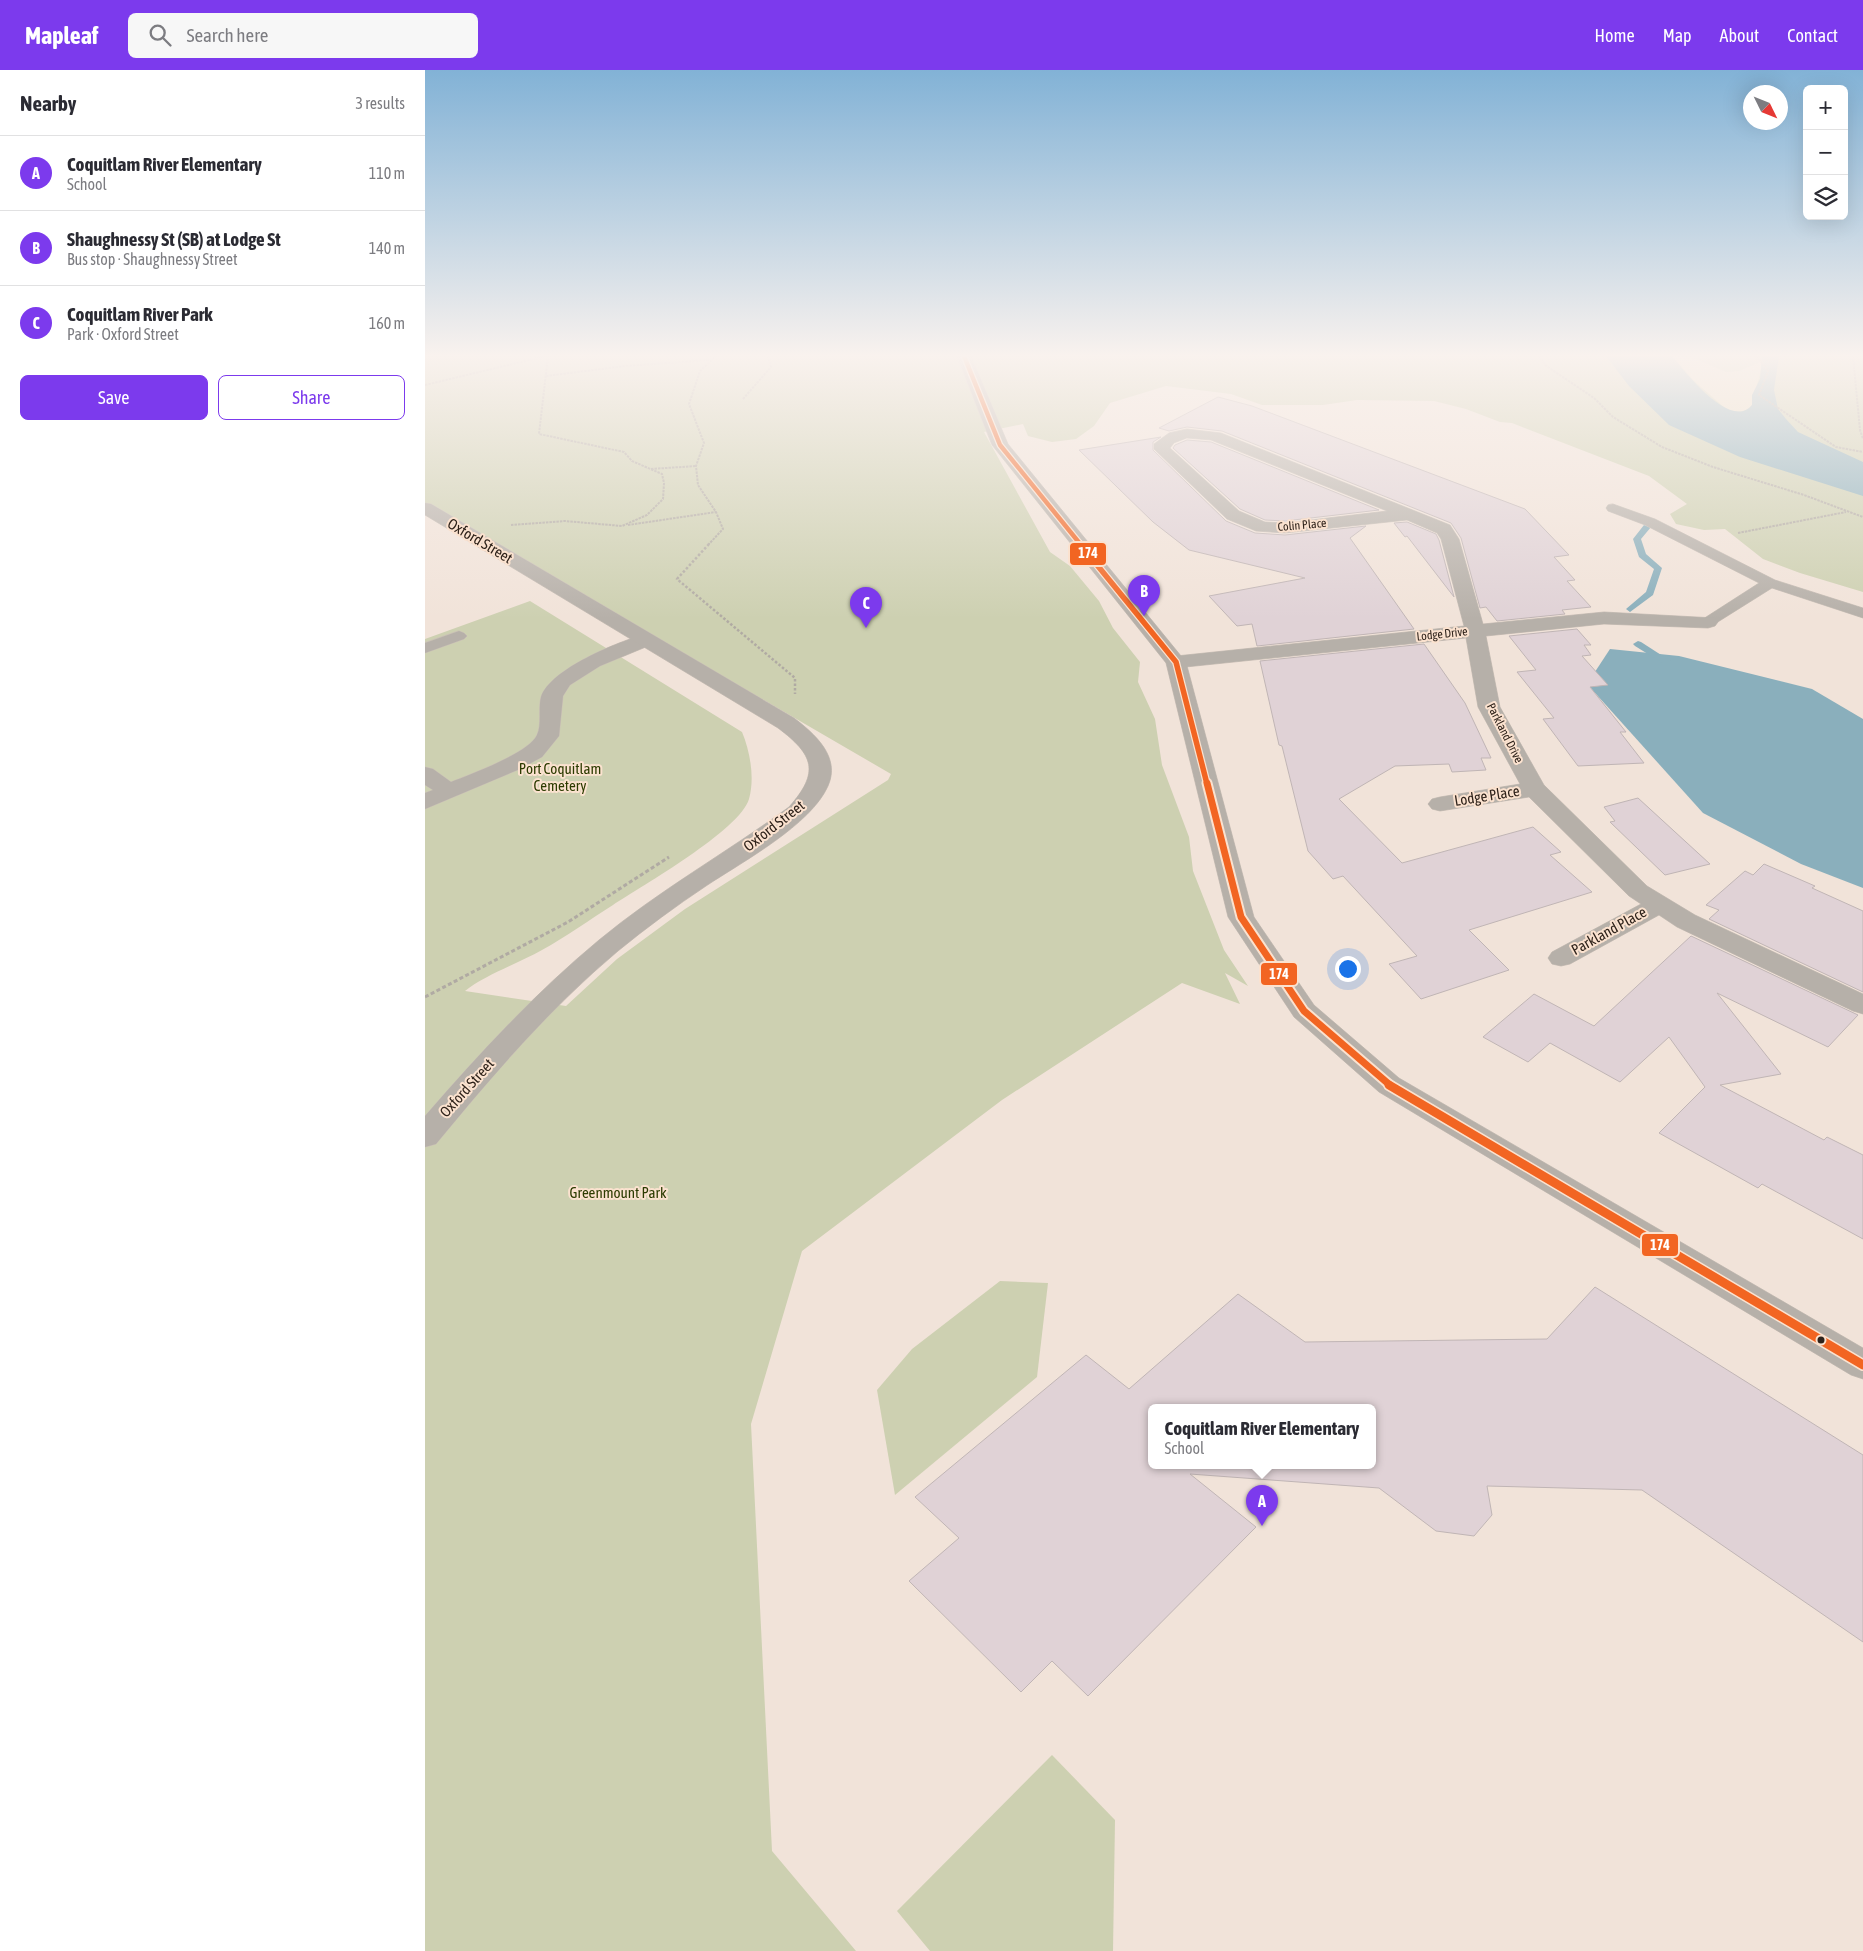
<!DOCTYPE html>
<meta charset="utf-8">
<style>
:root{--surface:#fff;--page:#f7f7f7;--text:#2b2b33;--muted:#7c7c81;--line:#e1e1e2;--accent:#7c3aed}
body{margin:0;font-family:"Asap Condensed",sans-serif;background:var(--page);color:var(--text)}
.controls{position:absolute;right:15px;top:15px;display:grid;overflow:hidden;border-radius:8px;box-shadow:0 5px 20px #0002}
.controls button{width:45px;height:45px;display:grid;place-items:center;padding:0;border:0;border-bottom:1px solid var(--line);background:var(--surface);color:var(--text);font:25px sans-serif}
.compass{position:absolute;left:1318px;top:15px;width:45px;height:45px;border-radius:50%;background:var(--surface);box-shadow:0 5px 20px #0002;rotate:133deg}
.you{position:absolute;left:922px;top:898px;width:18px;height:18px;margin:-12px;border:4px solid #fff;border-radius:50%;background:#1a73e8;box-shadow:0 0 0 8px #1a73e833}
.badge{display:grid;place-items:center;width:32px;height:32px;border-radius:50%;background:var(--accent);color:#fff;font-size:16px;font-weight:700}
.pin{position:absolute;translate:-50% -41px;filter:drop-shadow(0 1px 2px #0008)}
.pin::after{content:'';position:absolute;top:26px;width:18px;height:15px;background:inherit;clip-path:polygon(0 0,100% 0,50% 100%)}
.popup{position:absolute;left:723px;top:1334px;width:228px;height:65px;box-sizing:border-box;display:grid;place-content:center;border-radius:8px;background:var(--surface);filter:drop-shadow(0 1px 4px #0005);font-size:16px;white-space:nowrap;color:var(--muted)}
.popup b{font-size:19px;color:var(--text)}
.popup::after{content:'';position:absolute;left:50%;top:100%;margin-left:-10px;border:10px solid transparent;border-top-color:var(--surface)}
.list{margin:0;padding:0;list-style:none}
h2{display:flex;justify-content:space-between;align-items:center;height:65px;margin:0;padding:0 20px;font-size:21px}
h2 small{font-size:16px;font-weight:400;color:var(--muted)}
.list li{display:grid;grid-template-columns:32px 1fr auto;gap:15px;align-items:center;box-sizing:border-box;height:75px;padding:0 20px;border-top:1px solid var(--line)}
.list b{display:block;font-size:19px;white-space:nowrap}
.list p{margin:0;font-size:16px;white-space:nowrap;color:var(--muted)}
.list em{font-size:16px;font-style:normal;color:var(--muted)}
.actions{display:flex;gap:10px;padding:15px 20px}
.actions a{flex:1;padding:11px 0;border:1px solid var(--accent);border-radius:8px;text-align:center;font-size:18px;color:var(--accent)}
.actions .main{background:var(--accent);color:#fff}
.icon{flex:none;width:28px;height:28px;fill:none;stroke:currentColor;stroke-width:2;stroke-linecap:round;stroke-linejoin:round}
.map{position:relative;flex:none;width:1438px;height:1881px;overflow:hidden}
header{display:flex;align-items:center;gap:30px;box-sizing:border-box;height:70px;padding:0 25px;background:var(--accent);color:#fff}
header strong{font-size:24px}
nav{display:flex;gap:28px;margin-inline-start:auto;font-size:18px}
.search{width:350px;height:45px;background:var(--page);display:flex;align-items:center;gap:12px;box-sizing:border-box;padding:0 18px;border-radius:8px;color:var(--muted);font-size:19px}
main{display:flex}
aside{flex:1;background:var(--surface)}
.map>svg:first-child{display:block}
.green{fill:#cdd0b1}
.sand{fill:#ece0c7}
.water{fill:#8aafbc}
.lines{fill:none;stroke-linecap:round;stroke-linejoin:round}
.stream{fill:#8aafbc;fill-rule:evenodd}
.building{fill:#e0d2d6;stroke:#c0b5b5;fill-rule:evenodd}
.service-casing{stroke:#ccc1b8;stroke-width:1}
.minor-casing{stroke:#ccc1b8;stroke-width:1}
.tertiary-casing{stroke:#ccc1b8;stroke-width:1}
.path-far2{stroke:#b0aaa3;stroke-width:2;stroke-dasharray:2.5 1;stroke-linecap:butt}
.path-far1{stroke:#b0aaa3;stroke-width:2.5;stroke-dasharray:2.5 2;stroke-linecap:butt}
.path{stroke:#b0aaa3;stroke-width:3;stroke-dasharray:4 2.5;stroke-linecap:butt}
.service{fill:#b6b0a9;fill-rule:evenodd}
.minor{fill:#b6b0a9;fill-rule:evenodd}
.tertiary{fill:#b6b0a9;fill-rule:evenodd}
.bus-1-far3-casing{stroke:#fbe2cf;stroke-width:7}
.bus-1-far2-casing{stroke:#fbe2cf;stroke-width:8}
.bus-1-far1-casing{stroke:#fbe2cf;stroke-width:11}
.bus-1-casing{stroke:#fbe2cf;stroke-width:12}
.bus-1-far3{stroke:#f26522;stroke-width:4.5}
.bus-1-far2{stroke:#f26522;stroke-width:5.5}
.bus-1-far1{stroke:#f26522;stroke-width:7}
.bus-1{stroke:#f26522;stroke-width:9}
.bus-dot{fill:#2e221a;stroke:#fbe2cf;stroke-width:2}
.labels{text-anchor:middle;stroke-width:4;stroke-linejoin:round;paint-order:stroke}
.far-street-label{font-size:12px;fill:#2e221a;stroke:#fbe2cf}
.street-label{font-size:15px;fill:#2e221a;stroke:#fbe2cf}
.park-label{font-size:15px;fill:#2c3b01;stroke:#fbe2cf}
.line-badge{stroke:#fbe2cf;stroke-width:2}
.badge-label{font-size:14px;text-anchor:middle;font-weight:bold;fill:#fff}
</style>
<header>
<strong>Mapleaf</strong>
<div class="search"><svg class="icon" aria-label="search" viewBox="0 0 24 24"><circle cx="10" cy="10" r="6"/><path d="M15 15l6 6"/></svg>Search here</div>
<nav><a>Home</a><a>Map</a><a>About</a><a>Contact</a></nav>
</header>
<main>
<aside>
<h2>Nearby<small>3 results</small></h2>
<ul class="list">
<li><span class="badge">A</span><div><b>Coquitlam River Elementary</b><p>School</p></div><em>110 m</em></li>
<li><span class="badge">B</span><div><b>Shaughnessy St (SB) at Lodge St</b><p>Bus stop · Shaughnessy Street</p></div><em>140 m</em></li>
<li><span class="badge">C</span><div><b>Coquitlam River Park</b><p>Park · Oxford Street</p></div><em>160 m</em></li>
</ul>
<div class="actions"><a class="main">Save</a><a>Share</a></div>
</aside>
<div class="map">
<svg width="1438" height="1881" viewBox="0 0 1438 1881">
<rect width="100%" height="100%" fill="#f1e3d9"/>
<g class="green">
<path d="M0,286H1438V522L1375,503L1338,489L1300,459L1279,460L1251,454L1245,444L1262,434L1224,406L1087,353L1075,352L1041,339L1009,331L932,330L898,335H837L806,324L741,316L685,333L669,356L651,369L627,372L603,366L598,354L559,362L625,482L645,496L674,531L688,558L715,592L713,612L730,649L737,695L764,767L768,801L799,880L823,916L800,903L815,934L757,913L577,1030L377,1181L326,1354L347,1781L431,1881H0V569L105,531L317,662C325,681 330,708 324,729C315,760 217,816 188,835C164,850 141,867 117,880C94,893 60,905 40,921L141,936L192,889L260,839L463,710L466,704L0,433Z"/>
<path d="M575,1211L623,1213L612,1307L470,1425L452,1320L487,1279Z"/>
<path d="M627,1685L690,1750L688,1881H505L472,1841Z"/>
</g>
<path class="sand" d="M1247,286L1269,288L1301,302L1314,301L1338,291L1327,335C1320,343 1311,343 1301,339L1268,310Z"/>
<g class="water">
<path d="M1181,286H1247C1260,302 1306,361 1327,335V325L1335,309L1337,286H1354L1349,320L1353,339L1361,349L1373,362L1438,392V426L1315,387L1244,355L1204,316Z"/>
<path d="M1185,579L1254,586L1387,619L1438,649V818L1376,794L1278,743L1162,614Z"/>
</g>
<g class="lines">
<g class="stream">
<path d="M1219,455L1226,457L1216,469L1221,484L1237,498L1228,525L1205,542L1201,539L1221,522L1229,499L1214,487L1208,469Z"/>
<path d="M1213,571L1216,572L1247,592L1245,594H1239L1210,576L1208,574Z"/>
</g>
</g>
<g class="building">
<path d="M793,327L827,336L1100,439L1144,485L1129,487L1150,510L1142,511L1166,537L1137,540L1140,544L1072,551L1061,537L1055,538L1036,468L1026,453L797,361L762,357L744,361L734,358Z"/>
<path d="M736,367L728,372V380L801,451L830,463L860,465L941,456L925,468L989,559L832,576L827,554L812,556L784,526L880,508L764,480L728,452L654,380Z"/>
<path d="M762,370L786,372L954,440L860,451L840,450L815,439L748,378L750,375Z"/>
<path d="M982,452L1011,464L1014,470L1029,527L982,466L980,467L969,453Z"/>
<path d="M1152,559L1166,575H1159L1166,585L1157,586L1183,615L1165,617L1201,662H1195L1219,693L1153,696L1118,649L1129,648L1092,602L1111,600L1084,566Z"/>
<path d="M999,574L1040,633L1066,688H1056L1061,700L1027,702L1024,694L970,696L914,729L977,793L1108,757L1136,782L1125,785L1167,822L1044,860L1084,900L996,929L964,894L992,886L918,806L908,809L883,781L857,676L854,675L835,591Z"/>
<path d="M1213,728L1285,794L1240,805L1185,752L1190,751L1179,737Z"/>
<path d="M1339,794L1390,816L1387,818L1438,841V922L1284,849L1294,840L1281,835L1320,801L1328,805Z"/>
<path d="M1266,866L1433,945L1403,977L1292,923L1356,1004L1295,1015L1399,1070L1402,1067L1438,1085V1169L1337,1114L1333,1118L1234,1063L1280,1017L1244,967L1195,1012L1125,973L1103,992L1058,967L1109,924L1169,956Z"/>
<path d="M1170,1217L1438,1385V1572L1217,1420L1062,1416L1067,1445L1049,1466L1011,1461L954,1418L765,1404L831,1457L663,1626L627,1591L596,1622L484,1511L534,1468L490,1427L661,1285L704,1319L813,1224L880,1272L1122,1269ZM727,1337H947V1395H727Z"/>
</g>
<g class="lines">
<defs>
<g id="service">
<path d="M1188,434L1230,449L1350,510L1438,538V548L1347,518L1288,555H1278L1275,552L1278,549L1334,513L1220,455L1183,441L1181,438L1183,435Z"/>
<path d="M34,561L39,563L42,566L39,569L0,583V573Z"/>
</g>
<g id="minor">
<path d="M762,359L796,363L1025,455L1034,469L1058,554L1179,542L1290,548L1293,552L1290,556L1283,558L1179,554L1061,566L1075,637L1119,715L1222,816L1270,845L1438,924V944L1428,941L1252,857L1234,845L1145,894L1136,896L1127,894L1123,888L1127,882L1216,834L1204,826L1104,727L1015,741L1007,739L1003,734L1007,729L1015,727L1095,714L1053,637L1041,568L751,598L744,596L741,592L744,588L751,586L1039,556L1016,469L1012,463L982,450L860,463L831,461L802,449L729,379V374L744,363ZM762,368L786,370L962,441L860,453L840,452L814,441L745,378L749,373Z"/>
<path d="M221,564L228,566L231,570L228,574L175,596L145,615L138,626L134,666L117,687L95,699L0,739V723L8,720L0,715V697L8,699L26,712C46,704 104,683 112,665C117,654 113,639 116,627C125,599 194,571 221,564Z"/>
</g>
<g id="tertiary">
<path d="M532,286H546L583,374L761,592L829,847L889,935L974,1008L1438,1278V1309L1426,1305L954,1022L869,947L803,847L741,593L567,375Z"/>
<path d="M0,433L6,434L369,648C390,664 416,687 403,716C386,755 317,792 281,816C251,836 221,858 193,881C125,938 67,1006 11,1074L0,1077V1046C54,984 110,923 174,870C233,821 301,783 364,737C395,702 389,685 353,658L0,445Z"/>
</g>
</defs>
<use href="#service" class="service-casing"/>
<use href="#minor" class="minor-casing"/>
<use href="#tertiary" class="tertiary-casing"/>
<g class="path-far2">
<path d="M1114,286L1120,295L1169,328L1188,347L1237,377L1288,397L1379,425L1438,447"/>
<path d="M1332,286L1343,301L1334,325L1411,377L1438,382"/>
<path d="M1428,286L1435,360L1438,369"/>
<path d="M121,306L200,296L284,290"/>
<path d="M0,315L121,286"/>
<path d="M318,329L346,297L343,286"/>
<path d="M226,399L271,396"/>
<path d="M86,455L140,451L197,456L222,445L238,429L239,413L237,404L207,391L199,382L114,364L123,286"/>
<path d="M203,455L291,442"/>
<path d="M1313,463L1421,442"/>
<path d="M283,475L298,459L291,442L273,415L271,396L279,373L264,334L275,301L291,286"/>
</g>
<path class="path-far1" d="M284,474L252,509L370,608V624"/>
<path class="path" d="M0,927L143,852L244,787"/>
<use href="#service" class="service"/>
<use href="#minor" class="minor"/>
<use href="#tertiary" class="tertiary"/>
<defs>
<path id="bus-1-far3" d="M539,286L575,375L656,475"/>
<path id="bus-1-far2" d="M655,474L751,592L782,714"/>
<path id="bus-1-far1" d="M782,713L816,847L879,941L966,1016"/>
<path id="bus-1" d="M964,1015L1438,1295"/>
</defs>
<use href="#bus-1-far3" class="bus-1-far3-casing"/>
<use href="#bus-1-far2" class="bus-1-far2-casing"/>
<use href="#bus-1-far1" class="bus-1-far1-casing"/>
<use href="#bus-1" class="bus-1-casing"/>
<use href="#bus-1-far3" class="bus-1-far3"/>
<use href="#bus-1-far2" class="bus-1-far2"/>
<use href="#bus-1-far1" class="bus-1-far1"/>
<use href="#bus-1" class="bus-1"/>
</g>
<linearGradient id="sky" x2="0" y2="1"><stop stop-color="#82b2d6"/><stop offset="0.52" stop-color="#f9f2ee"/><stop offset="1" stop-color="#f9f2ee" stop-opacity="0"/></linearGradient>
<rect width="1438" height="549" fill="url(#sky)"/>
<circle class="bus-dot" cx="1396" cy="1270" r="4.5"/>
<g class="labels">
<g class="far-street-label">
<text transform="translate(877 455) rotate(-5)" y="4">Colin Place</text>
<text transform="translate(1017 564) rotate(-6)" y="4">Lodge Drive</text>
<text transform="translate(1080 663) rotate(63)" y="4">Parkland Drive</text>
</g>
<g class="street-label">
<text transform="translate(55 471) rotate(31)" y="5">Oxford Street</text>
<text transform="translate(1062 726) rotate(-9)" y="5">Lodge Place</text>
<text transform="translate(349 756) rotate(-38)" y="5">Oxford Street</text>
<text transform="translate(1184 861) rotate(-29)" y="5">Parkland Place</text>
<text transform="translate(42 1018) rotate(-48)" y="5">Oxford Street</text>
</g>
<g class="park-label">
<text x="135" y="704">Port Coquitlam<tspan x="135" dy="17">Cemetery</tspan></text>
<text x="193" y="1128">Greenmount Park</text>
</g>
</g>
<g class="line-badge">
<rect x="644" y="472" width="38" height="24" rx="5" fill="#f26522"/>
<rect x="835" y="892" width="38" height="24" rx="5" fill="#f26522"/>
<rect x="1216" y="1163" width="38" height="24" rx="5" fill="#f26522"/>
</g>
<g class="badge-label">
<text x="663" y="488">174</text>
<text x="854" y="909">174</text>
<text x="1235" y="1180">174</text>
</g>
</svg>
<div class="controls">
<button>+</button>
<button>−</button>
<button><svg class="icon" aria-label="layers" viewBox="0 0 24 24"><path d="M12 4l9 5-9 5-9-5zM3 14l9 5 9-5"/></svg></button>
</div>
<svg class="compass" viewBox="-18 -18 36 36"><path d="M0-13l5 13h-10z" fill="#e53935"/><path d="M0 13l5-13h-10z" fill="#7c7c81"/></svg>
<div class="you"></div>
<div class="pin badge" style="left:837px;top:1456px">A</div>
<div class="popup"><b>Coquitlam River Elementary</b>School</div>
<div class="pin badge" style="left:719px;top:546px">B</div>
<div class="pin badge" style="left:441px;top:558px">C</div>
</div>
</main>
